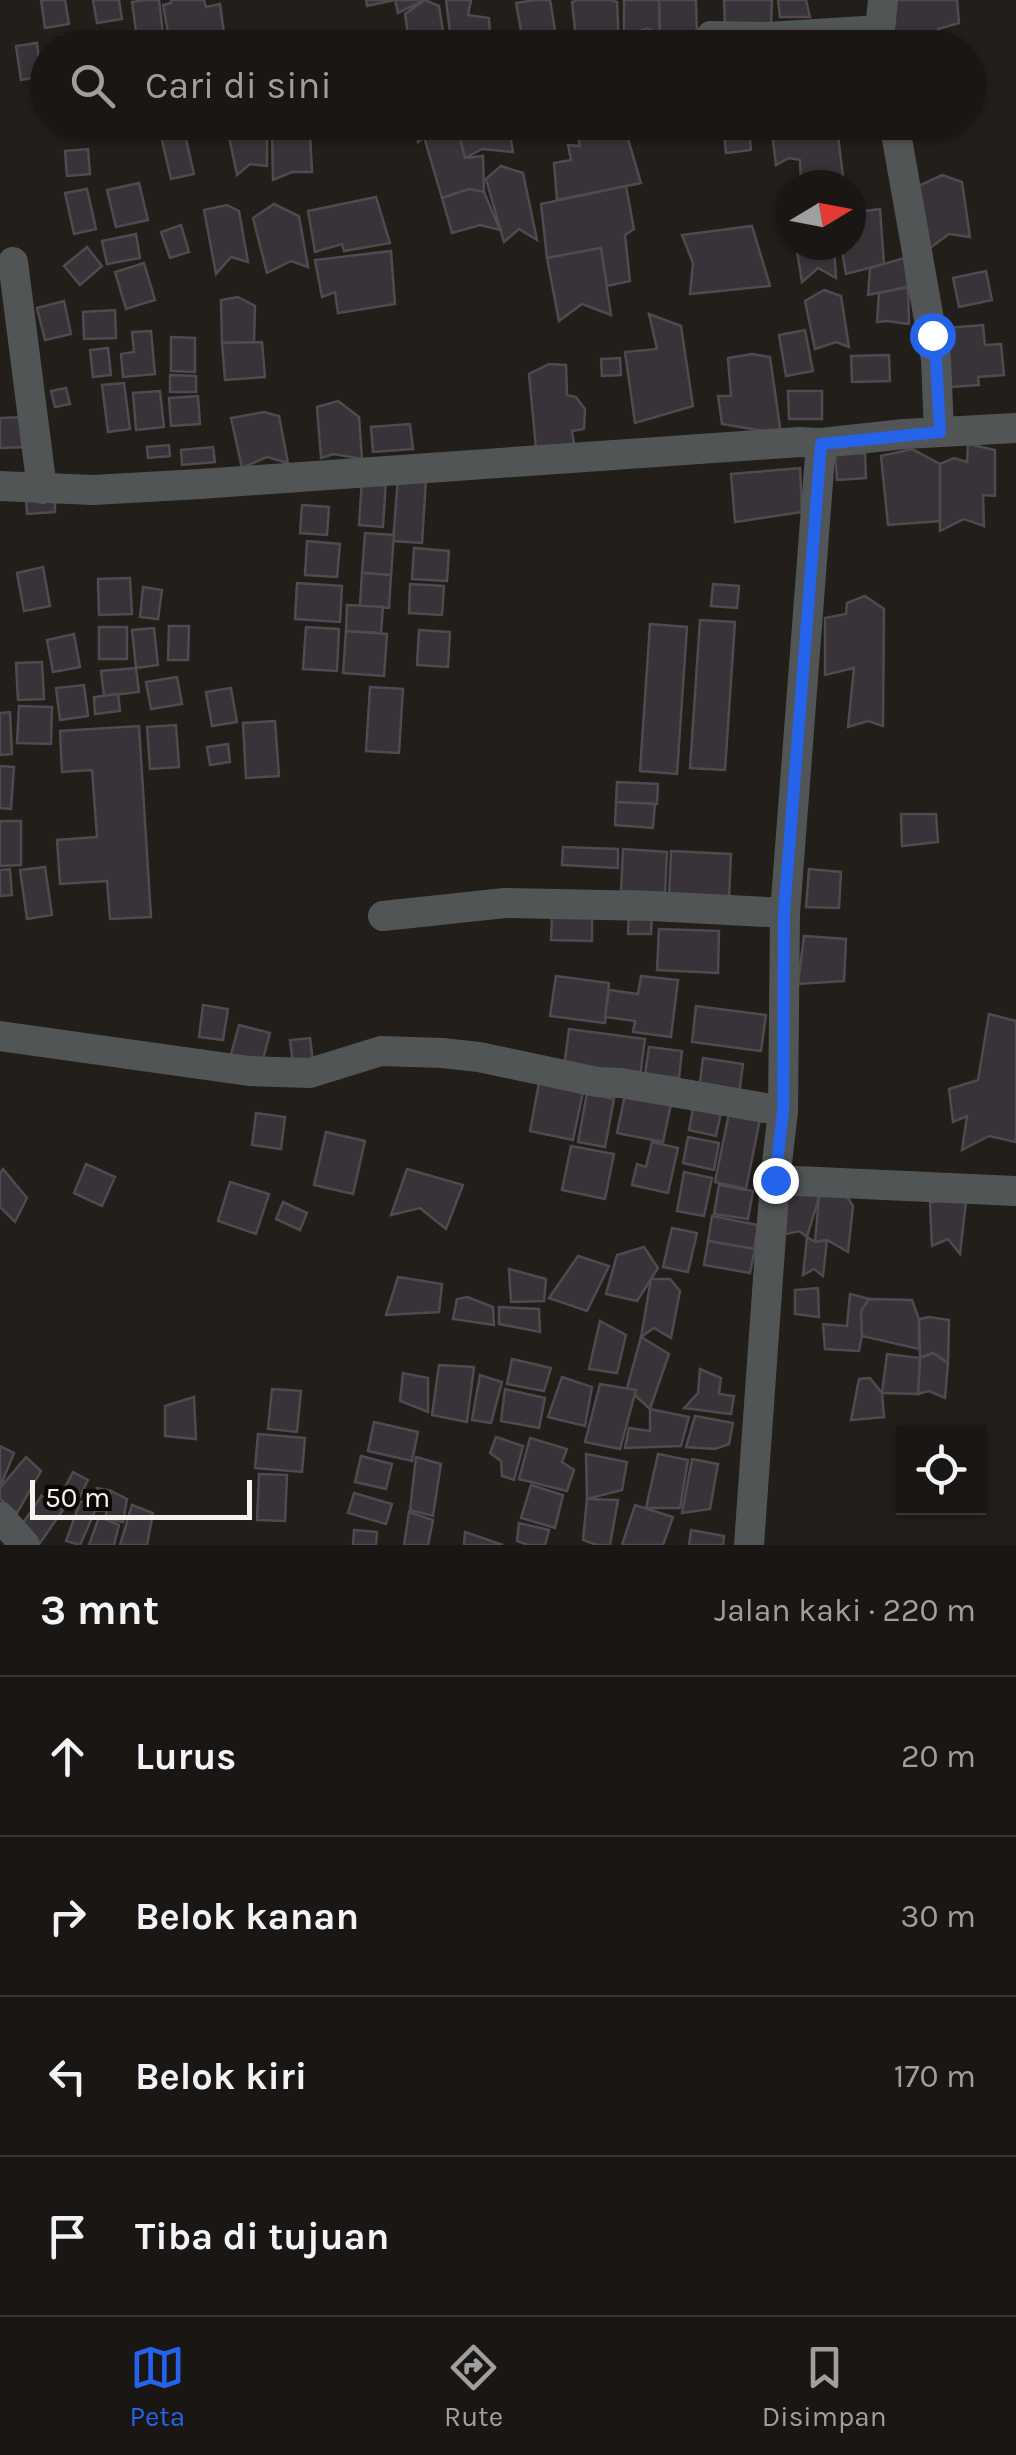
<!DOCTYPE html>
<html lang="id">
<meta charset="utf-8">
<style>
:root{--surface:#1a1613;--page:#272321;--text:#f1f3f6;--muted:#9f9fa0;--line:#383533;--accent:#2563eb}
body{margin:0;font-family:Karla,sans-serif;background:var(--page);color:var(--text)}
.controls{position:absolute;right:30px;bottom:30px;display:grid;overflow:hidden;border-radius:0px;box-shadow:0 2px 8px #0004}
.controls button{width:90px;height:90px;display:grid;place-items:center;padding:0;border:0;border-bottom:2px solid var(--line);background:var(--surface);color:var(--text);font:50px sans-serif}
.compass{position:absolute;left:776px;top:170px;width:90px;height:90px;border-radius:50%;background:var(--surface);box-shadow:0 2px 8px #0004;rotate:80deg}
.scale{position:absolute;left:30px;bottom:25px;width:222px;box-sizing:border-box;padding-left:10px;border:5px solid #f7f4f0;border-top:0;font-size:28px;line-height:35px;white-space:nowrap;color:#f7f4f0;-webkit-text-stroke:8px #0a0807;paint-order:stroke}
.stop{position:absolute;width:30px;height:30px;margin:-22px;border:8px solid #2563eb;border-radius:50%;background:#fff}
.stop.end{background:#2563eb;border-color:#fff;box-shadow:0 2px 10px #0008}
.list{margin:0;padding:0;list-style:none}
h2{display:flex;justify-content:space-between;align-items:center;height:130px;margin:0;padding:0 40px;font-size:42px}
h2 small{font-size:32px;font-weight:400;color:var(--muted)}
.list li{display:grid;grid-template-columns:65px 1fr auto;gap:30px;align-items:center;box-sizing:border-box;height:160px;padding:0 40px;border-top:2px solid var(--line)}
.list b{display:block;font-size:38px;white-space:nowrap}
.list em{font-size:32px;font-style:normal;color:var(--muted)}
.icon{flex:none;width:55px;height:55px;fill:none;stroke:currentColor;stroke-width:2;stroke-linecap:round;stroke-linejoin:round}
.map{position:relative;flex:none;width:1016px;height:1545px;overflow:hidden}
.search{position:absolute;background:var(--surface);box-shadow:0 2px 8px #0004;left:30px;right:30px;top:30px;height:110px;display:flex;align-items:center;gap:25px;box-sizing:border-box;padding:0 35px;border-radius:55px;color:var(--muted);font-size:38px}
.sheet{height:770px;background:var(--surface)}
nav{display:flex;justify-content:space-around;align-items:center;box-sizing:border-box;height:140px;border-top:2px solid var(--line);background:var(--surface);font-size:28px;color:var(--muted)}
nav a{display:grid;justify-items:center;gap:5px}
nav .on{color:var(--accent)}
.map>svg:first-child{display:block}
.building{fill:#383338;stroke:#4f4a4f;stroke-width:2.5}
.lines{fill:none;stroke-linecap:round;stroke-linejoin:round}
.minor{stroke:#525555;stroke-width:30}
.route{stroke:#2563eb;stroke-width:12}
</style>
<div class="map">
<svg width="1016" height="1545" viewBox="0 0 1016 1545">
<rect width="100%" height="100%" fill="#221e19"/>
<g class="building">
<path d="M41,0H65L69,24L45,28Z"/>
<path d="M93,0H119L122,19L97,23Z"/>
<path d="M145,0H159L164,42L138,46L132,2Z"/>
<path d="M171,0H204L206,7L220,4L226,48H187L184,34L169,38L163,5L171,3Z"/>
<path d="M366,0H425L398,13L395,0L367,6Z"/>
<path d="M425,0L439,6L445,44L424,41L416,48H410L405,14Z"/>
<path d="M446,0H471L468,15L489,18L491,48H452Z"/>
<path d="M535,0H550L557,42L524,47L516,3Z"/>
<path d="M577,0H610L617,2L619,47L597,40L577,48L572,2Z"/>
<path d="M624,0H659L660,34L647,28L624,37Z"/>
<path d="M659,0H696L697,34H660Z"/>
<path d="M724,0H772L771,26L725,24Z"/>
<path d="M778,0H806L810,17H780Z"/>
<path d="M893,0H957L959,23L938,29L939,48H891Z"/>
<path d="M96,31L98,48H63L62,36Z"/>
<path d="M660,34L682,38V48H641V36Z"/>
<path d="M37,43L41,76L21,80L16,46Z"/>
<path d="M72,122H100L102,129L78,138Z"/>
<path d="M238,122H259L267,125V166L250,164L237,175L227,127Z"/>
<path d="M414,122H456L458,131L439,126L418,142Z"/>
<path d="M474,122H508L513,152L482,149L465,158L458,131L475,128Z"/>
<path d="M598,122H608L625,129L641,183L557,200L554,163L571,160L568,145L580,146L577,130Z"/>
<path d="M723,122H748L751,150L726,153Z"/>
<path d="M813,122L837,127L844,185H801L800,160L789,158L776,165L771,125Z"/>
<path d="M439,126L458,131L465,158L483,156L484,192L469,189L442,198L424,137Z"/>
<path d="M291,127L310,134L312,172H292L273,180L272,132Z"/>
<path d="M184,130L194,174L171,179L161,136Z"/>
<path d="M88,149L90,174L67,176L65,151Z"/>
<path d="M501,166L523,173L537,240L519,229L504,242L486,179Z"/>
<path d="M942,175L962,182L970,237L949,234L930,248L914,188Z"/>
<path d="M139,183L148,220L116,227L107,190Z"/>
<path d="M626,186L634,229L625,235L630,281L607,286L601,248L547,258L541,204Z"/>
<path d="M87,189L96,229L74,234L65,193Z"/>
<path d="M469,189L484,192L500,230L480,225L452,233L442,198Z"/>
<path d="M376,197L390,243L344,251L342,244L315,252L308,211Z"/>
<path d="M274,204L299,216L308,267L291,261L267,273L253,218Z"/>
<path d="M227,205L239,211L248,262L231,257L216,274L204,210Z"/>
<path d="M880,209L884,264L846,274L841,245H851V213Z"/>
<path d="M181,225L189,252L170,258L161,232Z"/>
<path d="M752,226L770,286L690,294L693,263L682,235Z"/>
<path d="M136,234L140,258L107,264L102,241Z"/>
<path d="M796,245H834L836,278L818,268L802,282Z"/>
<path d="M87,247L102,266L80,285L64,266Z"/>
<path d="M601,248L611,315L582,304L559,321L547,258Z"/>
<path d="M391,251L395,304L338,313L335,292L322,297L315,260Z"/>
<path d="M904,258L908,287L868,295L870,268Z"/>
<path d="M144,263L155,300L126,309L115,272Z"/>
<path d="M986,271L992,300L959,307L953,278Z"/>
<path d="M908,287L909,324L887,321L877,322L879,293Z"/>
<path d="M824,290L841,296L849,347L836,342L815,349L805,301Z"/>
<path d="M238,297L255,306L254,342L222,343L221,300Z"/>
<path d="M64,301L71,334L45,340L37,308Z"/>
<path d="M115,310L116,338L84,339L83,312Z"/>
<path d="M649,314L681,326L693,406L635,423L625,352L657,349Z"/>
<path d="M983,325L985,345L1001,344L1004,375L978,377L979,385L951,387L946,328Z"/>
<path d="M805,330L813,371L786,376L779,335Z"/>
<path d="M151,331L155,374L123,377L121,354L134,352L132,332Z"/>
<path d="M171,337L195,338V372L171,371Z"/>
<path d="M262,342L265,377L225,380L222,343Z"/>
<path d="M108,348L111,375L93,377L90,350Z"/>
<path d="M752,354L770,357L781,434L722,424L718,396H731L728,358Z"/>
<path d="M889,355L890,381L852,382L851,356Z"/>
<path d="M620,358L621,375L602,376L601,359Z"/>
<path d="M549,364L566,365L567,395L576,397L585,409L584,429L572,431L574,444L536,448L529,374Z"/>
<path d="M170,375L196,376V392H170Z"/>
<path d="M124,383L130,429L108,432L102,385Z"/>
<path d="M66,388L70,404L55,407L51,391Z"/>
<path d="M160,391L164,427L136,430L133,393Z"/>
<path d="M788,391H822V419H789Z"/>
<path d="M198,396L200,424L171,426L169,398Z"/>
<path d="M338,401L359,417L362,459L334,454L321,458L317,407Z"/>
<path d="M264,412L279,416L288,463L267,457L242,468L231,418Z"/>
<path d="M25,417L26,447L0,448V418Z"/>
<path d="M410,424L413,449L373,452L371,427Z"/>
<path d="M968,444L995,450V496L983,495L984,526L964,519L940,531V464L954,458L967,462Z"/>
<path d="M169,445L170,456L148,458L147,447Z"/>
<path d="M213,447L215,462L182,465L181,450Z"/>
<path d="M912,449L940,464V521L888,525L881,456Z"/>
<path d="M865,453L866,478L837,480L835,455Z"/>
<path d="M800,468L802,512L735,522L731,474Z"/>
<path d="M398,478L426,480L422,543L393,541Z"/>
<path d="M362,479L386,480L383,527L359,525Z"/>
<path d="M55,495V512L27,514L26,496Z"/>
<path d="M302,505L329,507L327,535L300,533Z"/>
<path d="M365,533L394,535L391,575L362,573Z"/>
<path d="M307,541L340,544L337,577L305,575Z"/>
<path d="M414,548L449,551L447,581L412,579Z"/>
<path d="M43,567L50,606L24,611L17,573Z"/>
<path d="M362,573L391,575L389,608L360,606Z"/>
<path d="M130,578L132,614L99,615L98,579Z"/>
<path d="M297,583L342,586L340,622L295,619Z"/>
<path d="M410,584L444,586L442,615L409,613Z"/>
<path d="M713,584L739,586L737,608L711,606Z"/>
<path d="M143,587L162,590L158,619L140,617Z"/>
<path d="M865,596L884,609L883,726L868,721L848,727L854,668L825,675V618L846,614L847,603Z"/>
<path d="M347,605L383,607L381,633L346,631Z"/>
<path d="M700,620L735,622L725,770L690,768Z"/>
<path d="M650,624L687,627L677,774L640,771Z"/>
<path d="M169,626H189L188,660H168Z"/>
<rect x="99" y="627" width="28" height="32"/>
<path d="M306,627L339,629L337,671L303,669Z"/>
<path d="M154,628L158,665L136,668L132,630Z"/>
<path d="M419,630L450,632L448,667L417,665Z"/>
<path d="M346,631L387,634L384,676L343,673Z"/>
<path d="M74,634L80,667L53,672L47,640Z"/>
<path d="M42,662L44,699L18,700L16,663Z"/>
<path d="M136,668L139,692L104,696L101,671Z"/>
<path d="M177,677L182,704L151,709L146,682Z"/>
<path d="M84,685L88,716L60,720L56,688Z"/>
<path d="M370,687L403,689L399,753L366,751Z"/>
<path d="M231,688L237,722L212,726L206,692Z"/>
<path d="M118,694L120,711L95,714L94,697Z"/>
<path d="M19,706L52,707L51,744L17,743Z"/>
<path d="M10,712L12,754L0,755V713Z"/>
<path d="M275,721L279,776L246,778L243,723Z"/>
<path d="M176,725L179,767L150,769L147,727Z"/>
<path d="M139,726L151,917L110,919L107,881L60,884L57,840L97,837L92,770L62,772L60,731Z"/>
<path d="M228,744L230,762L210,765L207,747Z"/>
<path d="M0,766L14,767L11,809L0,808Z"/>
<path d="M617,782L658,784L657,804L616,802Z"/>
<path d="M616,802L655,804L653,828L615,825Z"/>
<path d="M901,814H936L938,842L902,846Z"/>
<path d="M0,821H21V865L0,866Z"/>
<path d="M563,847L618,849V868L562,865Z"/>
<path d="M623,849L667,852L665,893L621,891Z"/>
<path d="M671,851L731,854L729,899L669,896Z"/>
<path d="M45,867L52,915L27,919L20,870Z"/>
<path d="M10,869L12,895L0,896V870Z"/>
<path d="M809,869L841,872L839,908L806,907Z"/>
<path d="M629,913L652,914L651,934H628Z"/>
<path d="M552,916L592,918V941L551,940Z"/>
<path d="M659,929L719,931L718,973L657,970Z"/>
<path d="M804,936L846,939L844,981L798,984Z"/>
<path d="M556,976L609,983L605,1023L550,1016Z"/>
<path d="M641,976L678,980L671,1037L633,1032L635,1021L605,1017L609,990L638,994Z"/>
<path d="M203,1005L228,1009L223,1040L199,1037Z"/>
<path d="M696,1006L766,1015L761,1051L692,1042Z"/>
<path d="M989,1014L1016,1021V1142L989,1136L962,1150L967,1116L953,1122L949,1089L978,1080Z"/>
<path d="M239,1025L270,1033L261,1067L230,1058Z"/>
<path d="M569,1029L645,1039L640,1077L564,1067Z"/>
<path d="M310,1038L313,1062L293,1064L290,1040Z"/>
<path d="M649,1047L682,1051L679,1078L645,1074Z"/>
<path d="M703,1058L743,1064L739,1095L699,1090Z"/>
<path d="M539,1083L583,1092L573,1140L530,1131Z"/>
<path d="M626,1090L672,1099L663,1142L617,1133Z"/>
<path d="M587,1093L614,1099L605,1147L578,1142Z"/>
<path d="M694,1103L722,1108L716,1136L689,1130Z"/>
<path d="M256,1113L285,1117L281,1149L252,1145Z"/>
<path d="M729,1113L760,1119L746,1189L715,1182Z"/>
<path d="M326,1132L365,1141L353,1194L314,1185Z"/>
<path d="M688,1137L719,1143L714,1170L683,1163Z"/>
<path d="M652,1142L678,1148L668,1193L632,1185L637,1164L646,1167Z"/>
<path d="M571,1146L614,1154L605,1199L562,1190Z"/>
<path d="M86,1164L115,1177L102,1206L74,1193Z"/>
<path d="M3,1169L27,1198L15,1222L0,1207V1174Z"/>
<path d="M407,1169L463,1185L446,1229L420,1208L391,1215Z"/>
<path d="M684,1172L712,1178L704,1216L677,1211Z"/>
<path d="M230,1182L269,1194L256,1234L218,1221Z"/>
<path d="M839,1184L853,1206L848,1252L827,1240L815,1242L819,1197Z"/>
<path d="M719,1185L753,1191L748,1219L714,1214Z"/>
<path d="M801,1190L819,1197L807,1237L799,1231L783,1235L785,1196Z"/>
<path d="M947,1197L966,1202L960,1254L948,1239L932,1246L930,1203Z"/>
<path d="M283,1202L307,1213L300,1230L276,1219Z"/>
<path d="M712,1216L758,1225L754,1249L708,1241Z"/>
<path d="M672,1228L697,1233L688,1272L663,1267Z"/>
<path d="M807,1237L815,1242L827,1240L823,1276L814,1269L803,1275Z"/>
<path d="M708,1241L755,1249L750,1273L704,1265Z"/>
<path d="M644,1247L658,1268L637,1301L606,1294L617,1255Z"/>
<path d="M578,1256L609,1266L587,1311L549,1298Z"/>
<path d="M509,1269L546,1279L544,1301L511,1302Z"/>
<path d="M398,1277L442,1284L439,1312L386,1315Z"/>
<path d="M651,1279H670L680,1291L671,1338L654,1328L641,1337Z"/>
<path d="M818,1288L819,1317L795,1314V1290Z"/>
<path d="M850,1294L869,1299L859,1351L825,1349L823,1324L847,1326Z"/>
<path d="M467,1297L493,1307L494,1325L453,1319L457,1299Z"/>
<path d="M869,1299L912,1300L919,1319V1349L862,1336L861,1311Z"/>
<path d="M499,1307L539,1309L540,1332L499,1324Z"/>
<path d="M929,1317L949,1320L948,1363L933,1353L920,1358L919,1319Z"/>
<path d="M600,1321L626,1335L617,1373L589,1369Z"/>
<path d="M641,1337L669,1354L650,1409L627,1388Z"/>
<path d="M933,1353L948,1363L945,1398L929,1391L918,1394L920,1358Z"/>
<path d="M887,1354L920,1358L918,1394L882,1393Z"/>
<path d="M512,1359L551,1368L544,1391L507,1384Z"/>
<path d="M439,1365L474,1367L467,1422L432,1415Z"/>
<path d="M700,1369L721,1378L719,1394L734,1396L731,1414L684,1408L698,1393Z"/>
<path d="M403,1373L428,1378V1412L400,1401Z"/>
<path d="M480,1375L502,1382L491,1423L472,1420Z"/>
<path d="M562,1377L592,1387L585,1426L548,1417Z"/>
<path d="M870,1378L882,1393L884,1417L851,1420L859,1379Z"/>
<path d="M600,1384L636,1390L620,1449L585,1442Z"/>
<path d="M272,1389L301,1391L297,1432L268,1429Z"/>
<path d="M505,1389L545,1398L539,1428L501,1421Z"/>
<path d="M194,1397L196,1439L165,1436V1406Z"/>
<path d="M650,1409L689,1417L681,1446L625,1448L629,1428L650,1431Z"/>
<path d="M695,1416L733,1423L729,1444L715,1449L686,1447Z"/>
<path d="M374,1422L418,1432L412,1461L368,1451Z"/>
<path d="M258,1434L305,1438L302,1472L255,1468Z"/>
<path d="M496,1437L523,1446L514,1480L502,1476L501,1461L490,1453Z"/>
<path d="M530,1438L567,1449L562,1462L574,1470L567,1491L519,1479Z"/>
<path d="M0,1446L14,1453L0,1487Z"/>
<path d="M586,1454L627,1462L622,1490L587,1499Z"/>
<path d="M658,1454L688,1460L680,1508H646Z"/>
<path d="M361,1456L392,1464L386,1489L355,1482Z"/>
<path d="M26,1457L41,1471L17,1513L0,1499V1488Z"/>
<path d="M416,1457L441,1464L433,1516L410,1510Z"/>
<path d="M692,1459L718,1464L710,1509L682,1513Z"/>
<path d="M73,1472L88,1480L74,1508L59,1499Z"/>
<path d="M259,1474L287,1475L285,1521L257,1520Z"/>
<path d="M531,1485L563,1495L555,1528L521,1518Z"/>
<path d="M97,1488L111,1491L107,1510L95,1511L80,1545L66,1541L80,1502L96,1501Z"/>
<path d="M111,1491L127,1499L123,1522L105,1519Z"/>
<path d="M354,1493L392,1504L386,1524L348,1513Z"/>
<path d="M42,1495L63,1510L40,1543L19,1529Z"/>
<path d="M587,1499L618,1500L610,1545H597L583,1540Z"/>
<path d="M132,1505L153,1513L147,1545H120Z"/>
<path d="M635,1505L673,1517L663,1545H622Z"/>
<path d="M409,1512L433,1520L428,1545H404Z"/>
<path d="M99,1517L119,1525L114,1545H89Z"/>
<path d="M519,1523L549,1530L545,1545H528L517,1541Z"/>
<path d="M354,1530L377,1532L376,1545H353Z"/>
<path d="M691,1530L724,1536L723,1545H689Z"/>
<path d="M465,1532L503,1545H464Z"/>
</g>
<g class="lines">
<g class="minor">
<path d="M711,36L768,37L880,30"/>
<path d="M883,48L880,30L883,0"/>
<path d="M894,122L936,359L939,432"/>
<path d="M13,262L42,489"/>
<path d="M0,486L93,490L200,484L799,442L821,443L904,434L1016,428"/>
<path d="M383,916L505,903L652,906L785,913"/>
<path d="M0,1036L249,1071L310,1073L381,1051L442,1053L479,1057L597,1082L621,1083L783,1111"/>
<path d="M775,1180L1016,1191"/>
<path d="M0,1517L25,1545"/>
<path d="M749,1545L775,1180L783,1111L785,913L821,443"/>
</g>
</g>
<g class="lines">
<path class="route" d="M775,1180L783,1112L784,913L821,444L940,432L936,360L932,335"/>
</g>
</svg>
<div class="controls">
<button><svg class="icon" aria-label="locate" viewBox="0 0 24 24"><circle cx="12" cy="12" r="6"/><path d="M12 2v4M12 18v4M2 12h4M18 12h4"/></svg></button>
</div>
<svg class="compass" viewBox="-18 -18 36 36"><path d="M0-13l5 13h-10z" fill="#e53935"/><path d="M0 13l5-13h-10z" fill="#9f9fa0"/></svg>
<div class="scale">50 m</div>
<div class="stop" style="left:932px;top:335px"></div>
<div class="stop end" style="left:775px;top:1180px"></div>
<div class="search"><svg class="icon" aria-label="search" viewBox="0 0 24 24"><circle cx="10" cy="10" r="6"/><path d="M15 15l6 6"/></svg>Cari di sini</div>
</div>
<section class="sheet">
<h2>3 mnt<small>Jalan kaki · 220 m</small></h2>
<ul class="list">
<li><svg class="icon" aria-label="ahead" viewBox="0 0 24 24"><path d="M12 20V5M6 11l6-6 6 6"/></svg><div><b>Lurus</b></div><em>20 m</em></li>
<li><svg class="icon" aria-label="right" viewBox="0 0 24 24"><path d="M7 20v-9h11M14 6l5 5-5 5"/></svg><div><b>Belok kanan</b></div><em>30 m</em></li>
<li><svg class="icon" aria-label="left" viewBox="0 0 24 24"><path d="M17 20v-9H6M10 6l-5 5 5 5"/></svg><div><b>Belok kiri</b></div><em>170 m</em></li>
<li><svg class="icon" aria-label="arrive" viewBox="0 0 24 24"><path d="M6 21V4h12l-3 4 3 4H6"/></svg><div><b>Tiba di tujuan</b></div></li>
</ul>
</section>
<nav>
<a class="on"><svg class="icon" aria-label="map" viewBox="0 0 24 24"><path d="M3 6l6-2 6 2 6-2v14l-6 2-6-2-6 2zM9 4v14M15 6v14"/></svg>Peta</a>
<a><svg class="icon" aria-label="directions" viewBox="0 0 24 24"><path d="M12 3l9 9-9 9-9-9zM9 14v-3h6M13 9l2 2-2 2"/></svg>Rute</a>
<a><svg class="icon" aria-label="saved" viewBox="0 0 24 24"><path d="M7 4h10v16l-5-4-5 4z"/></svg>Disimpan</a>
</nav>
